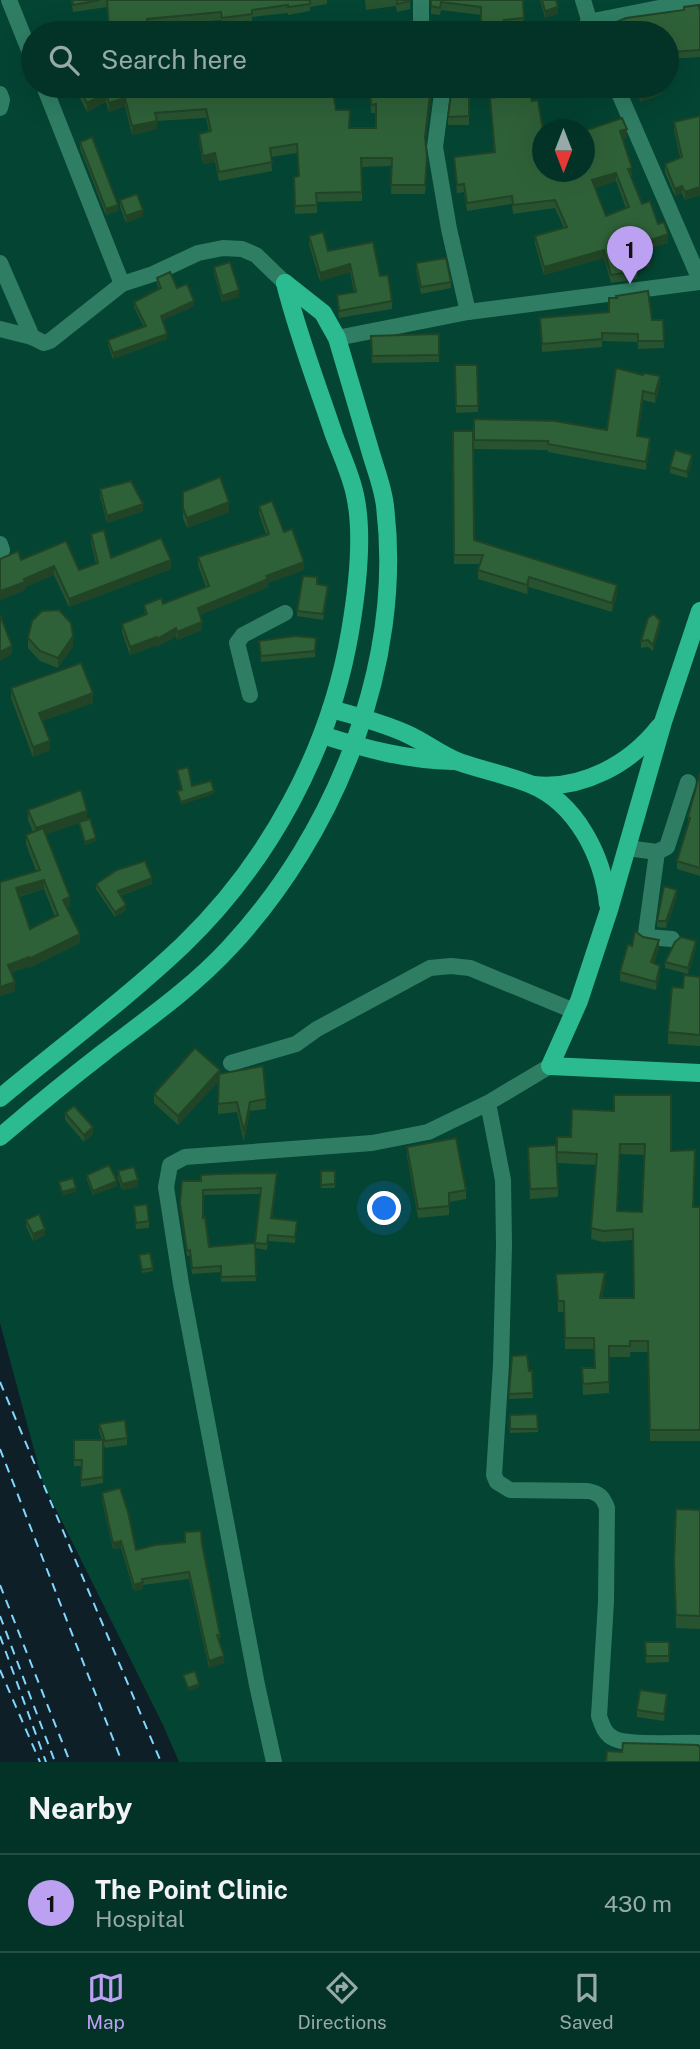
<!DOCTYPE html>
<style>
:root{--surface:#033326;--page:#0d3b2e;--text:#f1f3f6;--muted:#97aaa7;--line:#244e43;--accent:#bca0f2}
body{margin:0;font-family:"Public Sans",sans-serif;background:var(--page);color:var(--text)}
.compass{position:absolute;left:532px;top:119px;width:63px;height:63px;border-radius:50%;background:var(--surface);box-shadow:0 7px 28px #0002;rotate:180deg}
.you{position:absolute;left:385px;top:1209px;width:24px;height:24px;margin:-18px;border:5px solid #fff;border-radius:50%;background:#1a73e8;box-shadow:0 0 0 10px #1a73e833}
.badge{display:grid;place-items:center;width:46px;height:46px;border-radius:50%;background:var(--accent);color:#111;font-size:23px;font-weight:700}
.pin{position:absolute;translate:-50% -58px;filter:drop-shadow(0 2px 4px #0008)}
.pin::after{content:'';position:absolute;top:37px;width:24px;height:21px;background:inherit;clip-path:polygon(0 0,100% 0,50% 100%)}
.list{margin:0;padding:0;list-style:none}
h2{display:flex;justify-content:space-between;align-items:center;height:91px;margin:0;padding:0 28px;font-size:30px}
h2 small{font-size:23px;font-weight:400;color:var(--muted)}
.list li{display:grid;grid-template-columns:46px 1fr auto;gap:21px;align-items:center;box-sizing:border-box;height:98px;padding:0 28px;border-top:2px solid var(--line)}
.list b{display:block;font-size:26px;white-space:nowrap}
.list p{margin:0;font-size:23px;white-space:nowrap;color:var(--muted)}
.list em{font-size:23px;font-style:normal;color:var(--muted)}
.icon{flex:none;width:38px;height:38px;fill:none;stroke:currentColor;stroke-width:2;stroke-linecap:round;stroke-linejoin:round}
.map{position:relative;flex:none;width:700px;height:1762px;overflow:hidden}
.search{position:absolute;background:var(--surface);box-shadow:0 7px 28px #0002;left:21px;right:21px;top:21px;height:77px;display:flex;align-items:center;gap:18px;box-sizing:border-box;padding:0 24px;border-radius:38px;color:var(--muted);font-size:26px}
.sheet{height:189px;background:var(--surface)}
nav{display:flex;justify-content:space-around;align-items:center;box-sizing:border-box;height:98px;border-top:2px solid var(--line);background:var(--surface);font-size:19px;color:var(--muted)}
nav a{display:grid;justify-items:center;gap:4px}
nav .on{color:var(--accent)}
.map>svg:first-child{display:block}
.water{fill:#0e1f27}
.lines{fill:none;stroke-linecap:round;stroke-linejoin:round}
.ferry{stroke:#81d8fe;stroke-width:2;stroke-dasharray:9 7;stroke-linecap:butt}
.minor{stroke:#2f7e64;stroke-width:16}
.major{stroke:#2cbb91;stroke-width:18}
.wall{fill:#285330;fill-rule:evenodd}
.shaded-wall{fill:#214427}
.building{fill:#2f6138;stroke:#214427;stroke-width:2;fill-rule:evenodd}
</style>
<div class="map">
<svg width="700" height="1762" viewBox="0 0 700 1762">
<rect width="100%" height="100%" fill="#044433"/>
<path class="water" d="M0,1323L43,1483L163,1725L179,1762H0Z"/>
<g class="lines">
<g class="ferry">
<path d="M0,1382L161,1762"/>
<path d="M0,1449L122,1762"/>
<path d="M0,1585L70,1762"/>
<path d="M0,1616L55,1762"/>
<path d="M0,1636L46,1762"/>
<path d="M0,1670L40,1762"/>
</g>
<g class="minor">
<path d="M9,0L33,60"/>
<path d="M421,0V33"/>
<path d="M583,0L593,33"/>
<path d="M588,22L700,0"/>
<path d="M268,33L289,30L373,33"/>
<path d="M44,86L122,284"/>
<path d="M443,86L435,147L449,229L468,312"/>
<path d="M616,86L700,280"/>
<path d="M0,94L2,100L0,108"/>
<path d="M0,263L32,337L44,343L50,341L122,284L153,274L198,253L223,248L242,249L256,255L285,283"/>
<path d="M0,329L32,337"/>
<path d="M337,338L468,312L700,282"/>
<path d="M0,544L2,550L0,555"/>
<path d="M250,695L237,643L243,635L285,613"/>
<path d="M627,848L657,852L667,847L688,782"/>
<path d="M657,852L646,933L648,937L672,939"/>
<path d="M231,1063L296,1044L317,1029L430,968L451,966L470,968L574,1011"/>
<path d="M488,1103L503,1180L504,1245L501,1365L494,1475L497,1482L510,1490L588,1491C599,1493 603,1497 607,1508L606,1602L599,1716C602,1725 605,1735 615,1739C630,1746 681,1742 700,1743"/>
<path d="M274,1762L257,1685L181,1284L166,1187L170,1165L185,1157L372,1143L428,1132L488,1103L550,1066"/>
</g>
<g class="major">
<path d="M700,611L663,722L609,910L579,1001L550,1066L700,1073"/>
<path d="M331,709C356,716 383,723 407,734C425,742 441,755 459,762C482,770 507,775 530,784C577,803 603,857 608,904"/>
<path d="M322,735C366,749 407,760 453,761"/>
<path d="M534,785C582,790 630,764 659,727"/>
<path d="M0,1098C61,1047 125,1000 183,945C269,862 330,750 350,632C357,591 364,535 355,495C351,475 341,454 334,435C317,384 298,335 285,283"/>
<path d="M0,1137C34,1108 68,1080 103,1053C146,1020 192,988 229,948C336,834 404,663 385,506C383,487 375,468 370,450C359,412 348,375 337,338L323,313L285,283"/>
</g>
</g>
<g class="wall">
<path d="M71,0H327V4L310,7V11L288,15V13L252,17V22L222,25L221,20L149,27V33H109L107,7L73,12Z"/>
<path d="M365,0H410V9L397,12L396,6L366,10Z"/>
<path d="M431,0H523L524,26L505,27V31L481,33V15L441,10L440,15L431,14Z"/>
<path d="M540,0H556L558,14L545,18Z"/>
<path d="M700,8V57L670,59V61L667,62V33H610L609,25Z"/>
<path d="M74,86H332L336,110L350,128H376V113H371L370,92L392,91V86H433L425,141L427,165L425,194H391L392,166L362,167V201L317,202V213L295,214L294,177L299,176L297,153L271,157L272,171L219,181L215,162L203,164L199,142V134L209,132L206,118L157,121V129L132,135L125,106L109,112L106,102L87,112Z"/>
<path d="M469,86V125H448V117Z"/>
<path d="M503,86H529L542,172L584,131L627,138L623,139L632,176H631L642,204L658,224L668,243L647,249L650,266L637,270V279L611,283L604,258L544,275L535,244V236L564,228L555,208L513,214L512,204L467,211L464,192L457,193L454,157L494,152L490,98L506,96ZM616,181L626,208L606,216L595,188Z"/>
<path d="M635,86H660L661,94L641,102Z"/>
<path d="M700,116V195L685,200L682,193L675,196L665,172V164L680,157L674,130V122Z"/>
<path d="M80,142L118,211L106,215L80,148Z"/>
<path d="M120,200L143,216L126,223L120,207Z"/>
<path d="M309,236L328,251L380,276L392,301V309L339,318L337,303V295L354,292L350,272L320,281L309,244Z"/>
<path d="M416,263L451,282V288L421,294L416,270Z"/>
<path d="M214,267L239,297L222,302L214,273Z"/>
<path d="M157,278L177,288L194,306L163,320L167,339L113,359L108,345V340L144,327L134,307V302L159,289L157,284Z"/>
<path d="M616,296L652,320H663L664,348L638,349V342L602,341V347L542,352L540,318L609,312L616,298Z"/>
<path d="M439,334V362L372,363L371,336Z"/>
<path d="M455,365H477L478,412L456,413Z"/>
<path d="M616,368L660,385L655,403L643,400L638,436L650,447L646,470L548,452V450L474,449V419L607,430Z"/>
<path d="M453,431L474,540L617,595L612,612L529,587L527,594L478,579V570L480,564H454Z"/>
<path d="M692,461L687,478L670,473V467Z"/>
<path d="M100,489L143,511L107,523L100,496Z"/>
<path d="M183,492L229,512L187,528L183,518Z"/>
<path d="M259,506L284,532L304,570L268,583V587L200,615L202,630L177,640L176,636L157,647V645L130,655L122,632V624L145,615L144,605L163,604L206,587L198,565V557L266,534L259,514Z"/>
<path d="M91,534L111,558L171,569L69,607L54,575L25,587V590L0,600V559L21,560L79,570L96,564L91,542Z"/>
<path d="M328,591L323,620L297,616V611Z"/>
<path d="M660,628L653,651L648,647L641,648V641Z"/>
<path d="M28,638L73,646L58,668L40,661L28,648Z"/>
<path d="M316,638L315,657L261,662L259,641Z"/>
<path d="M11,688L93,703L42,721L50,750L33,757L11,698Z"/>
<path d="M700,773V876L677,869V861L688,824V817Z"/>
<path d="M28,810L87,820L96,841L85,845L79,823L45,834L70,906L67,907L80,943L29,968V966L11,973L15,991L0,996V882L36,871L26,844V835L33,832L28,820ZM44,889L55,917L30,929L19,897Z"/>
<path d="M96,884H152L120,896L126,910L115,917L96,889Z"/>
<path d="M677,897L666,928L657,927V921Z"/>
<path d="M643,937L659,948L654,963L660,974L656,990L620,981V972L632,946Z"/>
<path d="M696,948L688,974L665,968V962Z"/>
<path d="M700,977V1046L668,1044V1032L683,988Z"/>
<path d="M220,1074L266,1099V1109L250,1111L244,1142L237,1112L218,1114V1081L178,1125L154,1103V1094Z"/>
<path d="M572,1109L671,1151L694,1207H700V1441H650L648,1352H630V1357H609V1393L583,1395L582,1368H594V1349H565L564,1312H558L556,1274L605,1283L602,1298H634L633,1240L603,1242L591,1239L596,1165L557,1163V1137H571ZM620,1154L645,1155L642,1212L617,1211Z"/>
<path d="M65,1113L93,1134L84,1142L65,1120Z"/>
<path d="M407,1147L466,1190V1199L449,1202V1215L418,1218L407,1156Z"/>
<path d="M528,1157L558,1188V1197L530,1199Z"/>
<path d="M118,1171L138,1187L122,1190L118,1178Z"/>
<rect x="321" y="1171" width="14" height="17"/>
<path d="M87,1175L117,1186L93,1195L87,1180Z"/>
<path d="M277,1179L272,1219L297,1221L295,1243L268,1241L267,1250L255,1248L256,1281L221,1282V1272L192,1274L190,1256H187L180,1209L182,1181ZM261,1194L255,1243L209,1247L203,1218V1195Z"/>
<path d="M134,1206L149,1221V1228L136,1229Z"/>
<path d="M26,1220L45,1235L33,1241L26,1226Z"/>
<path d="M139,1255L153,1268V1271L142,1273Z"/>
<path d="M512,1356L529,1371H532L533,1398L509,1399Z"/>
<path d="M537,1414L538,1432L510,1433V1415Z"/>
<path d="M99,1424L127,1438V1445L105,1448L103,1442V1483L81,1487V1466H74V1440H102L99,1431Z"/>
<path d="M102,1493L136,1550L202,1544L220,1635L219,1641L224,1663L209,1668L189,1579L143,1585V1589L134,1591L121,1548L113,1549L102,1500Z"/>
<path d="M700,1510V1629L676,1628L674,1574Z"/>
<path d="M645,1642H669V1662L646,1663Z"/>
<path d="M667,1701L664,1721L637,1717V1710Z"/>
</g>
<g class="shaded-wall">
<path d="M558,7V14L545,18V11Z"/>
<path d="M431,86H433L425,146V137Z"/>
<path d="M661,87V94L641,102V95Z"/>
<path d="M106,93V102L87,112V103Z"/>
<path d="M125,98V106L109,112V103Z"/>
<path d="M157,121V129L132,135V126Z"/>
<path d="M627,129V138L620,140V131Z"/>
<path d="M215,153V162L203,164V156Z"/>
<path d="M616,173V181L592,189V180Z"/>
<path d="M682,186V193L675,196V189Z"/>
<path d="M700,187V195L685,200V192Z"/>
<path d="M118,205V211L106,215V209Z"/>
<path d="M143,210V216L126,223V216Z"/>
<path d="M668,234V243L645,250V242Z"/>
<path d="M604,250V258L544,275V267Z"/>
<path d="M650,257V266L634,271V262Z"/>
<path d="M350,264V272L320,281V273Z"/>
<path d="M239,290V297L222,302V296Z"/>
<path d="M194,301V306L161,321V316Z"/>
<path d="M167,334V339L113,359V353Z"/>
<path d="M660,376V385L655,403V394Z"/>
<path d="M643,391V400L637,444V436Z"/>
<path d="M650,438V447L646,470V462Z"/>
<path d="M692,455V461L687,478V472Z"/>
<path d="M229,502V512L187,528V518Z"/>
<path d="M143,504V511L107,523V516Z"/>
<path d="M171,560V569L69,607V599Z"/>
<path d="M304,562V570L268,583V587L198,616V608L266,576Z"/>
<path d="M54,566V575L25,587V590L0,600V591L24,579Z"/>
<path d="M529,577V587L527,594V585Z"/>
<path d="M617,585V595L612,612V603Z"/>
<path d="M660,621V628L653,651V645Z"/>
<path d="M202,622V630L177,640V632Z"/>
<path d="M176,628V636L157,647V639Z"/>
<path d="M73,636V646L58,668V658Z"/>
<path d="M157,637V645L130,655V647Z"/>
<path d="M12,646V654L0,661V652Z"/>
<path d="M93,693V703L39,722V713Z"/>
<path d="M50,741V750L33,757V747Z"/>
<path d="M214,791V794L181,805V802Z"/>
<path d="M87,811V820L36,838V828Z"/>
<path d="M96,838V841L85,845V842Z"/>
<path d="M152,878V884L118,896V891Z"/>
<path d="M44,880V889L16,897V888Z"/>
<path d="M677,890V897L666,928V921Z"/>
<path d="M70,897V906L63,909V900Z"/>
<path d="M126,905V910L115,917V912Z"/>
<path d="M80,934V943L29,968V959Z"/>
<path d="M659,940V948L651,971V962Z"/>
<path d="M696,941V948L688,974V968Z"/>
<path d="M29,957V966L8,974V965Z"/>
<path d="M660,966V974L656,990V982Z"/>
<path d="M15,982V991L0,996V987Z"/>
<path d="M220,1070V1080L178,1125V1116Z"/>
<path d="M250,1102V1111L244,1142V1132Z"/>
<path d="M93,1127V1134L84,1142V1135Z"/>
<path d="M138,1180V1187L122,1190V1184Z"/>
<path d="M117,1181V1186L93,1195V1191Z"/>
<path d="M76,1188V1192L62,1196V1192Z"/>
<path d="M45,1229V1235L33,1241V1234Z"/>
<path d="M605,1272V1283L600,1309V1298Z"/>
<path d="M121,1541V1548L113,1549V1543Z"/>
<path d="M143,1582V1589L134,1591V1585Z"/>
<path d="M224,1656V1663L209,1668V1661Z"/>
<path d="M199,1684V1687L188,1691V1688Z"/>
</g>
<g class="building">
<path d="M72,0H100L73,5Z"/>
<path d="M107,0H310V4L288,7V5L252,10V14L222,18L221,12L147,19L149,29L136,32L135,26L109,28Z"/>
<path d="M397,0H410V1L397,4Z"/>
<path d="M431,0H523L524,18L504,20L505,24L481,25V7L441,2L440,8L431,6Z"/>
<path d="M542,0H556L558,7L545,11Z"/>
<path d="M699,5V8H700V50L670,52V54L667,55V33H612L609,25L626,18L684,10V7Z"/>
<path d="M78,86H332L336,110H350L349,128H376V104L371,105L370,92L393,91L392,86H431L425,137L427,157L425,185H391L392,158H361L362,192L316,193L317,205L295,206L294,177L299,176L297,144L270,148L272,162L219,172L215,153L203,156L199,134L211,131L206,109L155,113L157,121L132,126L125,98L109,103L106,93L87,103Z"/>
<path d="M452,86H469V116L448,117Z"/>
<path d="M505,86H529L532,101L538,100L543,130L542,172H584V131L622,118L627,129L620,131L632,168L628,169L642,204L650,201L658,224L664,222L668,234L645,242L650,257L634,262L637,271L611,275L604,250L544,267L535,236L567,227L555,200L513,205L512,196L467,203L464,184L457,185L454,157L495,152L490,98L508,96ZM616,173L629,207L606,216L592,180Z"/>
<path d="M638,86H660L661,87L641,95Z"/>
<path d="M700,116V187L685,192L682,186L675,189L665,164L682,157L674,122Z"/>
<path d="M92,137L118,205L106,209L80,142Z"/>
<path d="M137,194L143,210L126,216L120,200Z"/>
<path d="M323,232L328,251L373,242L380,276L388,275L392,301L339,311L337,295L356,292L350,264L320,273L309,236Z"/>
<path d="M446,258L451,282L421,287L416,263Z"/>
<path d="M230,262L239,290L222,296L214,267Z"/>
<path d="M170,272L177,288L187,284L194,301L161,316L167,334L113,353L108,340L146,326L134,302L161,288L157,278Z"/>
<path d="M648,291L652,320H663L664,341H638V334L602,333V339L542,344L540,318L609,312V298H617L616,296Z"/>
<path d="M439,334V355L372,356L371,336Z"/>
<path d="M455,365H477L478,406H456Z"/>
<path d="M616,368L643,375L644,373L660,376L655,394L643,391L637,436L650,438L646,462L548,444V441L474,440V419L555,421L607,430Z"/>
<path d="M453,431H473L474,540L617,585L612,603L529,577L527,585L478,570L483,555H454Z"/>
<path d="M675,450L692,455L687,472L670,467Z"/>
<path d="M220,477L229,502L187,518L183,508V492Z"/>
<path d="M131,481L143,504L107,516L100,489Z"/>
<path d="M272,501L284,532L292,529L304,562L266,576L268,579L198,608L202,622L177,632L176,628L157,639V637L130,647L122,624L147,614L144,605L161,598L163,604L209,586L198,557L269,534L259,506Z"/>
<path d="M104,530L111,558L161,538L171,560L69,599L54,566L24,579L25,582L0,591V559L18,551L21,560L66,541L79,570L98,563L91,534Z"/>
<path d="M303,576L317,577V584L328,586L323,614L297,611Z"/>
<path d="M59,610L71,623L73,636L58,658L40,651L28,638L32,621L42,611Z"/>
<path d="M654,614L660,621L653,645L648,640L641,641L648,618Z"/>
<path d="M0,615L12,646L0,652Z"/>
<path d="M295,636L316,638L315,651L261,656L259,641Z"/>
<path d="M81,663L93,693L39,713L50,741L33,747L11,688Z"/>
<path d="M188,767L192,786L211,781L214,791L181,802L177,791L182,790L177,770Z"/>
<path d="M700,773V868L677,861L690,818L688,817Z"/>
<path d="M81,790L87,811L36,828L28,810Z"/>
<path d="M90,819L96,838L85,842L79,822Z"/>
<path d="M43,828L70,897L63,900L80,934L29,959V957L8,965L15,982L0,987V882L40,870L26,835ZM44,880L58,915L30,929L16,888Z"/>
<path d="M145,861L152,878L118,891L126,905L115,912L96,884L117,870Z"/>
<path d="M664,886L677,890L666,921H657Z"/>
<path d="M635,931L643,937L659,940L651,962L660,966L656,982L620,972L628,944L632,946Z"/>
<path d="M681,937L696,941L688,968L665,962L675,942Z"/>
<path d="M684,975L700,977V1035L668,1032L672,987L683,988Z"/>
<path d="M195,1048L220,1070L178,1116L154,1094Z"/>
<path d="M263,1066L266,1099L250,1102L244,1132L237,1102L218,1104L219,1074Z"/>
<path d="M614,1095H671V1151L695,1150L693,1207H700V1430H650L648,1341H630V1346H609V1382L583,1384L582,1368H595L594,1338H565L564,1301H558L556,1274L605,1272L600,1298H634L633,1229L603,1231L591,1228L597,1154L557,1152V1137H571L572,1109L614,1111ZM620,1144H645L642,1212L617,1211Z"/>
<path d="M74,1106L93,1127L84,1135L65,1113Z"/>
<path d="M456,1138L466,1190L449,1193V1206L418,1209L407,1147Z"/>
<path d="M556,1145L558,1188L530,1189L528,1147Z"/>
<path d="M109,1165L117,1181L93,1191L87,1175Z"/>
<path d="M134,1167L138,1180L122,1184L118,1171Z"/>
<path d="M321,1171H335V1184L321,1185Z"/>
<path d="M277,1173L271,1218L297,1221L295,1237L268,1235L267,1244L255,1243L261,1188L203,1190V1218L205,1217L209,1247L255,1243L256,1276L221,1277V1266L192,1268L190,1250L187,1251L180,1203L182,1181H201V1175L216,1174Z"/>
<path d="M73,1178L76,1188L62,1192L59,1182Z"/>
<path d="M147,1204L149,1221L136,1223L134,1206Z"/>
<path d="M39,1214L45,1229L33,1234L26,1220Z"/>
<path d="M150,1253L153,1268L142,1270L139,1255Z"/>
<path d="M527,1355L529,1371H532L533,1393L509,1394L512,1356Z"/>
<path d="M537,1414L538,1429H510V1415Z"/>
<path d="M125,1420L127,1438L105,1441L99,1424Z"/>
<path d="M74,1440H103V1477L81,1480L82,1460H74Z"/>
<path d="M120,1488L128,1512L136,1550L155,1545L185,1542V1532L201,1531L202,1544L220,1635H217L224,1656L209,1661L189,1572L142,1579L143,1582L134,1585L121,1541L113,1543L102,1493Z"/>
<path d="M676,1509L700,1510V1616L676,1615L674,1562Z"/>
<path d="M645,1642H669V1656H646Z"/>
<path d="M195,1671L199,1684L188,1688L183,1675Z"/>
<path d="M640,1690L667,1694L664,1714L637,1710Z"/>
<path d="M623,1743L698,1745V1746H700V1762H606L607,1751L622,1752Z"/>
</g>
</svg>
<svg class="compass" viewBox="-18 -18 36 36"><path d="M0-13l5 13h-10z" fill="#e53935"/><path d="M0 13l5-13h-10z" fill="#97aaa7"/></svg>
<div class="you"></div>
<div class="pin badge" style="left:630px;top:284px">1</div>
<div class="search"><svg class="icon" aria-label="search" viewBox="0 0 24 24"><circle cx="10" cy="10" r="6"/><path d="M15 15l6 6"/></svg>Search here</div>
</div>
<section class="sheet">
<h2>Nearby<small></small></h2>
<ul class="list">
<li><span class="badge">1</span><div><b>The Point Clinic</b><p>Hospital</p></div><em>430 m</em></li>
</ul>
</section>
<nav>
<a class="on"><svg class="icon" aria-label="map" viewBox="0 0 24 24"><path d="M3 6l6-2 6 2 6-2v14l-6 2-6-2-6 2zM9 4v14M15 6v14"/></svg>Map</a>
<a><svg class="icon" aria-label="directions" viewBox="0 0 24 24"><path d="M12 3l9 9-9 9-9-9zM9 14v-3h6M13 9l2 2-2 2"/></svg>Directions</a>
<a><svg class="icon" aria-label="saved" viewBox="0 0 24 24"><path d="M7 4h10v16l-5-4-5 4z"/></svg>Saved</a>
</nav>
